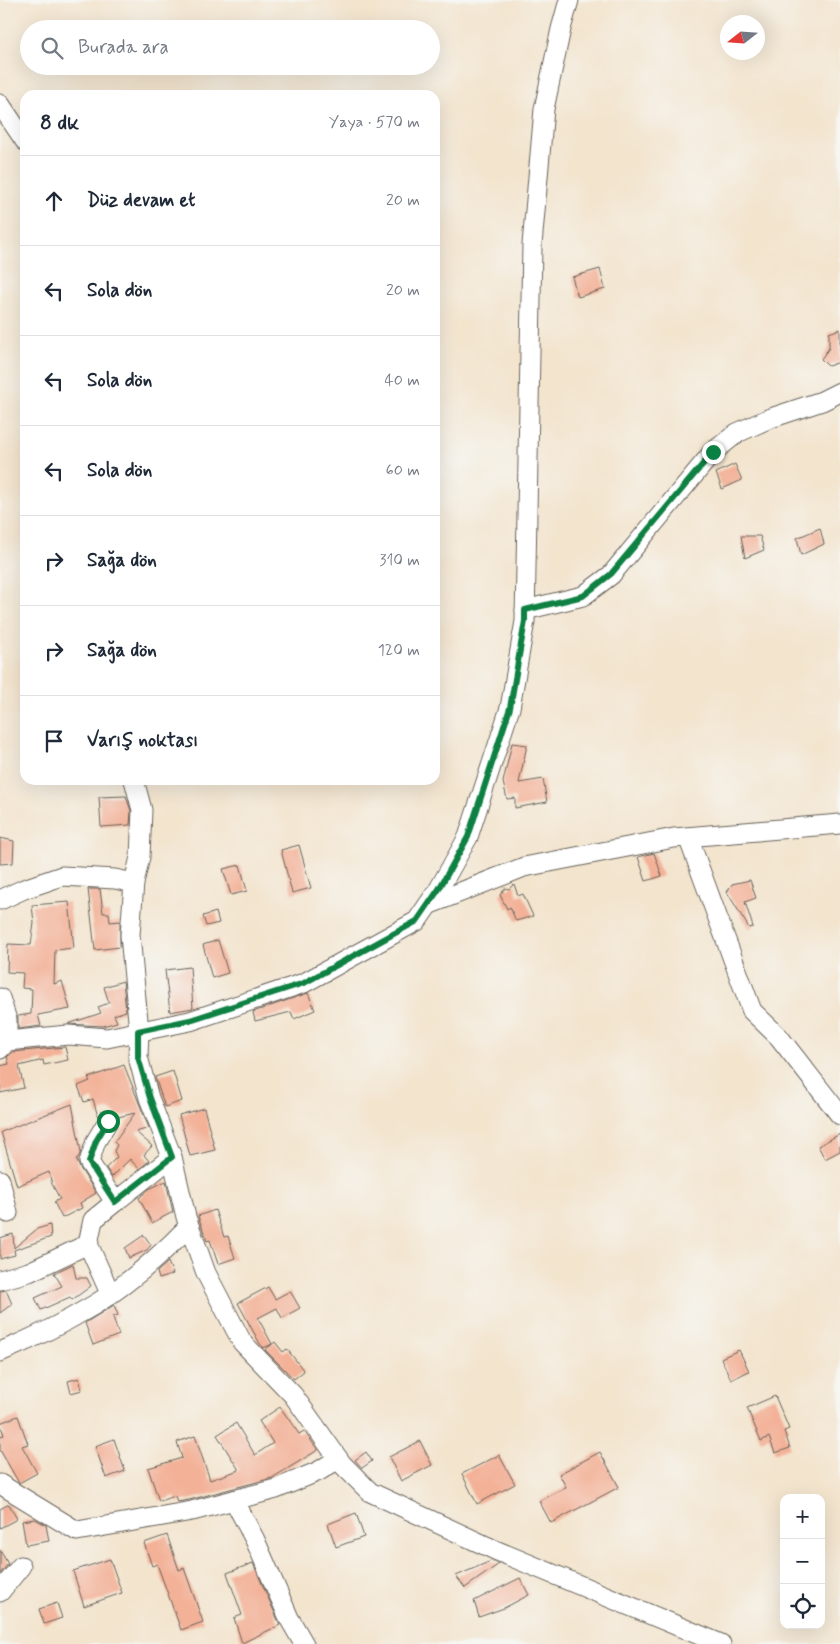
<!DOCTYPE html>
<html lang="tr">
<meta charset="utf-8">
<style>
:root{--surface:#fff;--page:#f6f6f7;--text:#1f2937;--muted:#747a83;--line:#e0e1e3}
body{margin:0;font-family:Mynerve,sans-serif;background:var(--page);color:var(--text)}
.controls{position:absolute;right:15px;bottom:15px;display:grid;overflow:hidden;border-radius:10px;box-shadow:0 5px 20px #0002}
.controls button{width:45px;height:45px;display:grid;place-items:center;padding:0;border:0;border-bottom:1px solid var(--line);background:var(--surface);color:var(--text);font:25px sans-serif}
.compass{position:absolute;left:720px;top:15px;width:45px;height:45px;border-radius:50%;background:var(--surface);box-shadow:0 5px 20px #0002;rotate:253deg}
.stop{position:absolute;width:15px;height:15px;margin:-11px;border:4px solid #0b8043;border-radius:50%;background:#fff}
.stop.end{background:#0b8043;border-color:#fff;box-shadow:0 1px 5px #0008}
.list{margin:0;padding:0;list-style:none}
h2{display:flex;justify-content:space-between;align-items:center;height:65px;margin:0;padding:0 20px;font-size:21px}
h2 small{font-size:16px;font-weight:400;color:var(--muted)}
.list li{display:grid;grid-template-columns:32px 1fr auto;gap:15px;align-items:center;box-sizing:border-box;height:90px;padding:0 20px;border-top:1px solid var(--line)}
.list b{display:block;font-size:19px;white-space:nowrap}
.list em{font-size:16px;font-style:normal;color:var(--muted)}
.icon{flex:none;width:28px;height:28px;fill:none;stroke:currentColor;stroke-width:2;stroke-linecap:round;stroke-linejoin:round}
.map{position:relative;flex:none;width:840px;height:1644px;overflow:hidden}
.search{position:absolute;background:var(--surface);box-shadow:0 5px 20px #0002;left:20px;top:20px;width:420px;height:55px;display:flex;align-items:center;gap:12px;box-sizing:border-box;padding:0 18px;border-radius:28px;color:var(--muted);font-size:19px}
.panel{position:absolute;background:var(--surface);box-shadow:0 5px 20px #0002;left:20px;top:90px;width:420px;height:695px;border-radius:15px}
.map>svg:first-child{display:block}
.building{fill:#f3b197}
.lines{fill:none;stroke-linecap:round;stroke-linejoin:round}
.minor-casing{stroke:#67625a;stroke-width:21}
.minor{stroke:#fff;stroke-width:19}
.route{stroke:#0b8043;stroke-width:6}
</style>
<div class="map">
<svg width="840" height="1644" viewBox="0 0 840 1644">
<rect width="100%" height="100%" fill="#f6f6f2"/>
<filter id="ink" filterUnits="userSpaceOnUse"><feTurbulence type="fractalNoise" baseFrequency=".02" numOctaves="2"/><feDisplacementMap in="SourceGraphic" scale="10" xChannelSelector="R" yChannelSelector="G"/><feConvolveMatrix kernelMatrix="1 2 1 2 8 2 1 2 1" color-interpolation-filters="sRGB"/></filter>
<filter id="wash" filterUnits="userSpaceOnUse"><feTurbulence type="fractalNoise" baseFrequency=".0096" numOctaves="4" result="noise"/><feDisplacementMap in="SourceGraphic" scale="20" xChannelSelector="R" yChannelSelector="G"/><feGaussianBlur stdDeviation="1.12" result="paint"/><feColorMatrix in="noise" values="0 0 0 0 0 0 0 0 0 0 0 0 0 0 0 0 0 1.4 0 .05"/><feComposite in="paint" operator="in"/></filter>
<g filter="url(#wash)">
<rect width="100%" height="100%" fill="#f3e4ce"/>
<g id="blocks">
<g class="building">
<path d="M600,269L605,289L578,297L572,277Z"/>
<path d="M840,329V362L828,366L821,359L829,348V333Z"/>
<path d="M735,464L742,480L722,489L716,473Z"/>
<path d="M820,528L824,544L801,555L797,538Z"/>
<path d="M741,536H760L764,550L745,558Z"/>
<path d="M512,743L527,745L519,783L543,779L547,802L515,808V798L507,799L503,782Z"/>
<path d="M126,796L131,811L130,825L101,827L99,797Z"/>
<path d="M0,838L14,841L13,863L0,864Z"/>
<path d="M299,845L311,888L292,893L281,850Z"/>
<path d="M654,853L662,876L646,881L638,857Z"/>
<path d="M240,865L247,891L231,895L223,869Z"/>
<path d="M750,880L756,898L745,902L753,927L749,928L727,892L732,884Z"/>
<path d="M514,884L518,896L523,894L533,916L516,921L510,907L507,909L500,895L505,888L509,889Z"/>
<path d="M88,889H100L103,913H109L110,922L120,921V947L95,950Z"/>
<path d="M69,902L74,948L55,950L54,984L62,981L70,1009L38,1015L41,1026L18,1029V1016L31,1014L32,989L22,988L23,973L7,972L8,944L31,945L34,923L32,905Z"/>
<path d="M216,912L219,923L206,926L203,916Z"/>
<path d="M218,940L228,973L212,978L203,945Z"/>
<path d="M190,967L193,1008L170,1012L165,970Z"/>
<path d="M123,981L126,1011L114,1015L117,1022L103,1026L68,1024L101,1013L98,1007L109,1003L104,987Z"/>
<path d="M308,993L315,1010L294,1019L291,1012L255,1021L253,1012Z"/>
<path d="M65,1047L68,1060L44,1065L43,1060L19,1066L24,1088L0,1093V1066L9,1064L7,1057L13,1052Z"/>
<path d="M124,1065L149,1128L136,1132L152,1146L144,1155L149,1161L139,1169L130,1159L112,1177L106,1168L117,1157L114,1151L117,1145L114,1142L135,1113L118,1117L114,1112L108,1110L102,1111L98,1117L93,1099L84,1102L78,1086L90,1081L88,1078Z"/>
<path d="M173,1071L182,1101L165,1107L155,1077Z"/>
<path d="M72,1104L81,1152L78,1158L76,1159L80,1168L96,1193L80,1203L82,1208L62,1218L54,1202L60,1199L52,1184L49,1172L17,1186L1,1132Z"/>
<path d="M204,1108L215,1150L190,1156L179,1115Z"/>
<path d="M840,1134V1151L825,1159L818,1146Z"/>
<path d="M166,1181L173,1212L152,1223L139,1198L149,1189Z"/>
<path d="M215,1210L224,1237L228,1236L235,1258L218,1264L210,1240L207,1241L198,1216Z"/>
<path d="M50,1225L51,1237L14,1250L15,1255L0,1259V1238L13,1234L14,1248L37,1229Z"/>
<path d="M144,1235L151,1245L147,1250L129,1258L125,1248Z"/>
<path d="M168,1262L173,1274L159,1279L157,1272Z"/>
<path d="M73,1264L76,1278H87L91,1286L72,1300L70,1297L41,1310L35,1298L62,1286L54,1273Z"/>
<path d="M268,1287L275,1299L290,1291L300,1308L282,1318L277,1308L258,1318L272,1344L264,1348L260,1344L238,1303Z"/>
<path d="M6,1290L12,1304L0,1313V1291Z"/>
<path d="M114,1305L118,1315L113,1317L119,1335L93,1345L85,1323Z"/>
<path d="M275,1342L283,1352L287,1349L304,1371L294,1379L265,1350Z"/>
<path d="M739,1350L749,1371L731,1380L721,1358Z"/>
<path d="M79,1378L82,1390L71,1393L68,1381Z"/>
<path d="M775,1396L789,1429L784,1431L790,1448L775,1453L769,1437L761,1441L747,1408Z"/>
<path d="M280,1407L299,1434L304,1431L318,1450L272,1478L189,1500L177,1502L175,1496L159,1501L148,1468L182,1458L177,1442L195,1436L210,1480L239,1470L217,1435L236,1423L255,1455L273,1443L259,1421Z"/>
<path d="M18,1416L28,1444L22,1446L37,1473L19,1483L0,1450V1436L4,1435L0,1423Z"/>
<path d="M114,1439L125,1471L106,1478L95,1446Z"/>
<path d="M420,1441L432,1465L401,1481L389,1457Z"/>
<path d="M366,1452L372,1461L362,1468L355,1460Z"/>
<path d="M600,1452L619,1487L551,1523L539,1501L566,1487L559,1474Z"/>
<path d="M499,1455L515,1484L477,1504L462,1474Z"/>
<path d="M9,1504L17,1519L0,1528V1509Z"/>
<path d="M356,1513L364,1537L336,1547L328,1524Z"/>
<path d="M35,1519L46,1525L49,1541L26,1545L22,1521Z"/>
<path d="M167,1535L179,1570L184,1568L203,1622L181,1630L157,1564L152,1566L144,1543Z"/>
<path d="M0,1550L8,1564L0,1574Z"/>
<path d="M110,1559L122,1593L84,1606L73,1571Z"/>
<path d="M491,1561L499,1564L465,1588L456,1576Z"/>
<path d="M253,1563L280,1625L242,1643L234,1618L242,1615L227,1573Z"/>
<path d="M520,1578L529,1595L504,1608L479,1617L474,1601Z"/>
<path d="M57,1603L62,1618L44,1624L39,1609Z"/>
</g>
</g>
</g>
<g filter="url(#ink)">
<use href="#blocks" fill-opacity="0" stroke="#67625a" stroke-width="1"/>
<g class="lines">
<defs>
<g id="minor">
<path d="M0,104L25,141"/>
<path d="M525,610L583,596L611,575L713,452L737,433L768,419L822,401L840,392"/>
<path d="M134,780L142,810L140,857L134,883"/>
<path d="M688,837L752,1011L779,1037L840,1115"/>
<path d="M0,900L24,889L62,876L115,879L134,883L130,935L139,1031L138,1057L149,1098L172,1157L186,1217L206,1273L242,1342L293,1395L342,1464L370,1492L495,1550L721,1644"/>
<path d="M428,905L524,867L674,838L840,824"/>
<path d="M0,998L7,1020V1041"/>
<path d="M0,1049L7,1041L68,1035L107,1038L190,1021L304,983L417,921L439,889L468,837L510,708L525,621L532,245L544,109L561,29L569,0"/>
<path d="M0,1180L8,1213"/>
<path d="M115,1202L172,1157"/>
<path d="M88,1244L93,1220L115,1202L89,1162L96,1141L108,1121"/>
<path d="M0,1280L29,1272L88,1244L110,1293"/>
<path d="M0,1352C32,1339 64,1323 94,1305C128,1284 161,1255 189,1226"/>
<path d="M0,1484L77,1531L192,1511L276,1489L319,1471L338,1459"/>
<path d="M234,1500L255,1540L289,1618L304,1644"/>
<path d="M0,1592L21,1566"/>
</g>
</defs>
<use href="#minor" class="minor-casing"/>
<use href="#minor" class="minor"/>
</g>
</g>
<g class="lines" filter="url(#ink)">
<path class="route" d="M108,1121L96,1141L89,1162L115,1202L172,1157L150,1098L138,1057V1031L190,1020L304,983L417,921L439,889L468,837L510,708L525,621V610L583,596L611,574L713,452"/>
</g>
</svg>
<div class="controls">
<button>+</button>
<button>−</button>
<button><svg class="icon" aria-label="locate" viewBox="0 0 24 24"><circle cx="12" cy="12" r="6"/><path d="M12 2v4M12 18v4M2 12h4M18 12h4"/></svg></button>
</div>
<svg class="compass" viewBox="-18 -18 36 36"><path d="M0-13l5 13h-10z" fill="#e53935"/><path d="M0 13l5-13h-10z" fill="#747a83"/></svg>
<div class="stop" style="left:108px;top:1121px"></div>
<div class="stop end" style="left:713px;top:452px"></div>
<div class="search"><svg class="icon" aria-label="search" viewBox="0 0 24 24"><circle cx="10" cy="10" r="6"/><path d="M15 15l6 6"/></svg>Burada ara</div>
<section class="panel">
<h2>8 dk<small>Yaya · 570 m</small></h2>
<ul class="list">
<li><svg class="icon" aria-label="ahead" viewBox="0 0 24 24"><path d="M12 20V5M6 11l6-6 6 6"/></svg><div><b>Düz devam et</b></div><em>20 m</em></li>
<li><svg class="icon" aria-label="left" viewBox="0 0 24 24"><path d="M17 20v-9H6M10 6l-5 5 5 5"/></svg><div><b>Sola dön</b></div><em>20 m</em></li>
<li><svg class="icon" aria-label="left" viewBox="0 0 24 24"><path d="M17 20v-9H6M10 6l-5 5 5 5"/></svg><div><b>Sola dön</b></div><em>40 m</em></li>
<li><svg class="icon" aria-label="left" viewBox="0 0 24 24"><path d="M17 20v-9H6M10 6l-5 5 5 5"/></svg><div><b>Sola dön</b></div><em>60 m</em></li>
<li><svg class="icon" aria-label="right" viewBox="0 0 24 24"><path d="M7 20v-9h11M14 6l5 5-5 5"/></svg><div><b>Sağa dön</b></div><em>310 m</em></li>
<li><svg class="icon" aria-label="right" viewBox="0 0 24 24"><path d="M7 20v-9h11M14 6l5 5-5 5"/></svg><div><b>Sağa dön</b></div><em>120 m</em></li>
<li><svg class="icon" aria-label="arrive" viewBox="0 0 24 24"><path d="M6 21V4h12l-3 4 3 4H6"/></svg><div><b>Varış noktası</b></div></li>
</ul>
</section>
</div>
